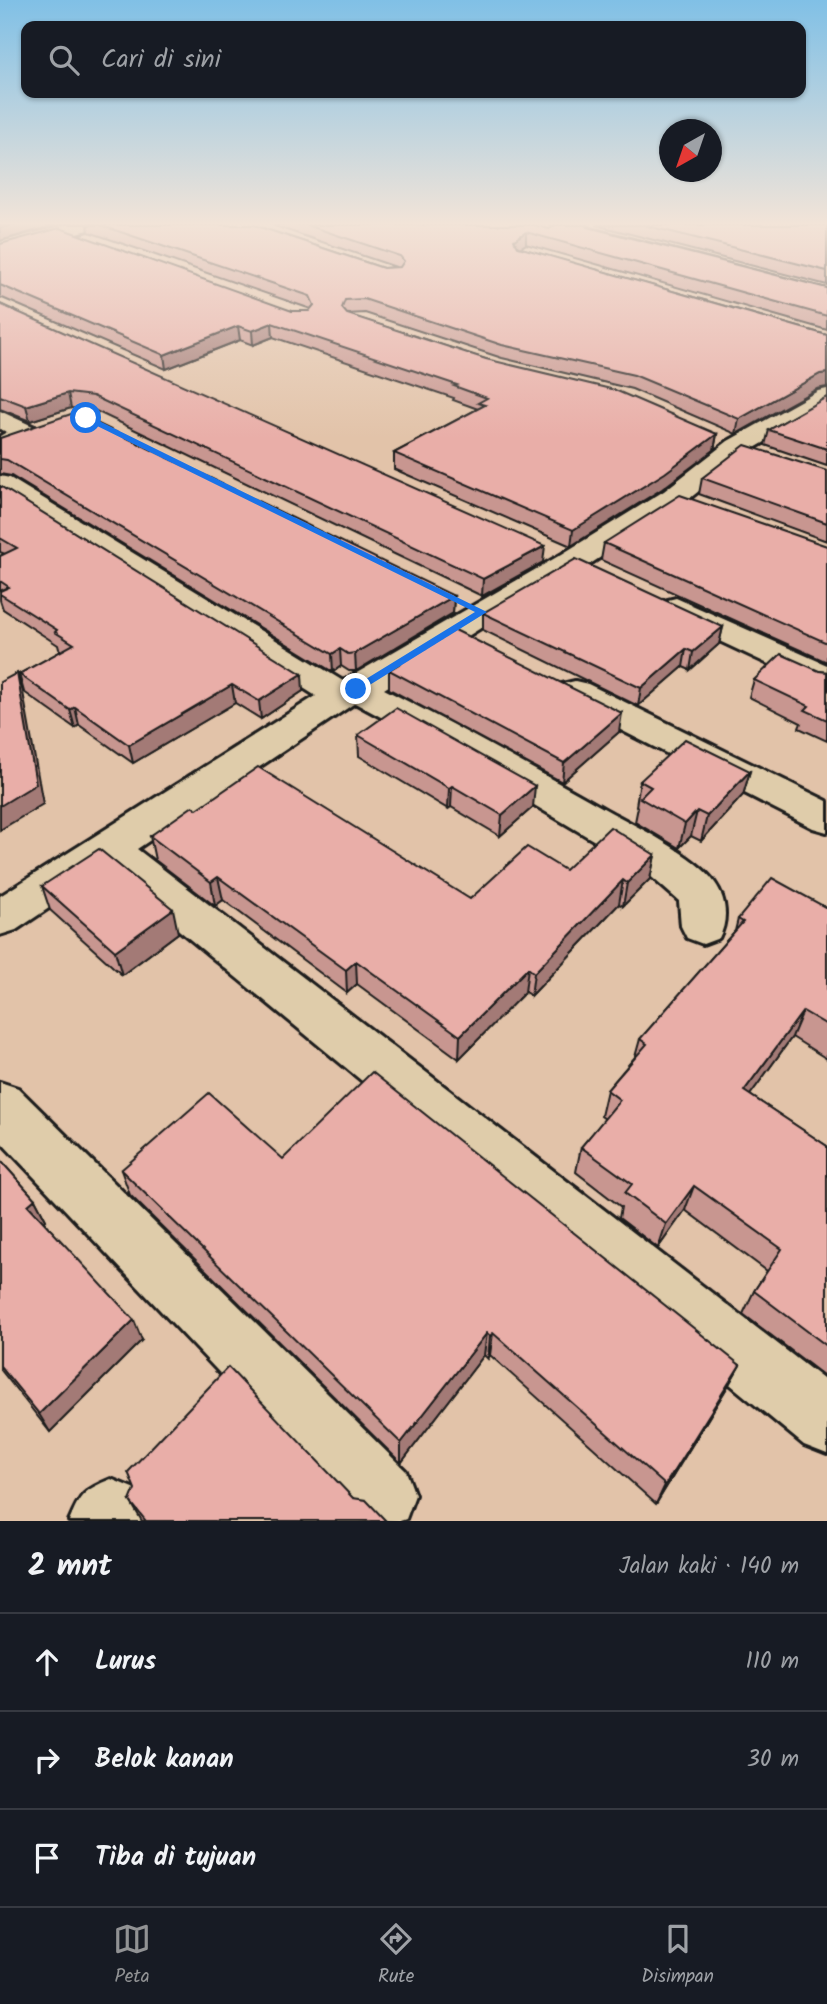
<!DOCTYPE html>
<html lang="id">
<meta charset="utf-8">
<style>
:root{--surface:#171b24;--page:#242831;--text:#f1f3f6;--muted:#9ea1a6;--line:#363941;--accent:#919294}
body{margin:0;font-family:Kalam,sans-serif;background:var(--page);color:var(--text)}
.compass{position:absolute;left:659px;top:119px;width:63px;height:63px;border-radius:50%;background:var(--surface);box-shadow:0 2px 5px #0004;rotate:220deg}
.stop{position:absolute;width:21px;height:21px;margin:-16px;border:5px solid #1a73e8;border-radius:50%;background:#fff}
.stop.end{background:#1a73e8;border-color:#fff;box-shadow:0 2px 7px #0008}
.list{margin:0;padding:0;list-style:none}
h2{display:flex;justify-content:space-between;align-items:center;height:91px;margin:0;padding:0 28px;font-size:30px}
h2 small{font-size:23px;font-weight:400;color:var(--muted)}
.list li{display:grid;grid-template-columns:46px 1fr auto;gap:21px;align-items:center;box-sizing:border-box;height:98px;padding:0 28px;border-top:2px solid var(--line)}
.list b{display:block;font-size:26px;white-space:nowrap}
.list em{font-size:23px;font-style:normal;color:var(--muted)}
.icon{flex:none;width:38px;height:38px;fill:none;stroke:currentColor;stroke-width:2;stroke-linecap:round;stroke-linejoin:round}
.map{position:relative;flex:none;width:827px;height:1521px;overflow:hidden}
.search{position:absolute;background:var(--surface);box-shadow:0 2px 5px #0004;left:21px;right:21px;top:21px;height:77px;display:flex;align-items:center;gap:18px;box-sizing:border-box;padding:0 24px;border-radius:14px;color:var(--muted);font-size:26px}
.sheet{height:385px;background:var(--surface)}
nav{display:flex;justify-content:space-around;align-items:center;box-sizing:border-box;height:98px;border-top:2px solid var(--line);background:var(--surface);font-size:19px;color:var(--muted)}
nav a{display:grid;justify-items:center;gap:4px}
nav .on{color:var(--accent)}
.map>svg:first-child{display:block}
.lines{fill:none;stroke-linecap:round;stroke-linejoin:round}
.street-casing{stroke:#1c1c1c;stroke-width:6}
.secondary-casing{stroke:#1c1c1c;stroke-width:6}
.street{fill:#dfccaa;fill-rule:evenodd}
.secondary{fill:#dfccaa;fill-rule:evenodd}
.wall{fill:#c89690;stroke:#1c1c1c;stroke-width:2}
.shaded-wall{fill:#a37a76;stroke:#1c1c1c;stroke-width:2}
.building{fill:#e9aea8;stroke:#1c1c1c;stroke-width:2}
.route{fill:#1a73e8}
</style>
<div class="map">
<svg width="827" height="1521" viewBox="0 0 827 1521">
<rect width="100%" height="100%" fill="#e2c3a9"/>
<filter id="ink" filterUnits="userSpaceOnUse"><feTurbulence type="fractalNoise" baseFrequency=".0143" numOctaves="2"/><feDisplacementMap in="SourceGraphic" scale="14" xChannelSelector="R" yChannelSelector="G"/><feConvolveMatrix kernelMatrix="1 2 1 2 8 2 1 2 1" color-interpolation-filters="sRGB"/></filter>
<g filter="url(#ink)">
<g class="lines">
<defs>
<g id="street">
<path d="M827,389V406L746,453L684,503L584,568L495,619L384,689C459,727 532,768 605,809C634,825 698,857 715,883C727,900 728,921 719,938L703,944L687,938L681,926L679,901L647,873L615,853L440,749L355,703L137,849L827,1382V1454L804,1445L106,870L16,930L0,935V896L316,696L0,496V476L10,478L343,681L562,554L664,491L728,441L818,391Z"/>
<path d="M0,411L37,428L41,433L37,438L0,453V436L7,432L0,429Z"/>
<path d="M676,598L827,665V689L815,686L664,615L660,608L664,601Z"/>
<path d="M575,681L588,684L827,801V832L813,828L562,700L557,692L562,684Z"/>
<path d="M0,1082L18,1088L406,1471L415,1495L406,1519L400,1521L358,1519L0,1141Z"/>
<path d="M111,1479L135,1489L145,1513L142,1521H69C80,1494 84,1490 111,1479Z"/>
</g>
<path id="secondary" d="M65,225H95L92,229L0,254V242Z"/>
</defs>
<use href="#street" class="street-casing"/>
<use href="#secondary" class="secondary-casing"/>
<use href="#street" class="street"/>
<use href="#secondary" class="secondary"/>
</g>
<g class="wall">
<path d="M88,225H254L383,268L396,267L272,225H534L549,229L554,226L550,225H591L587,226L827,288V330L526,244L520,248L827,335V387L817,389L736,434L632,389L502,358L365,313L346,314L717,434L714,450L662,489L571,546L394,469V453L478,409L453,400L454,398L273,337L253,345L240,340L166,369L0,297V244L292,311H309L311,309L89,232Z"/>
<path d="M596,225H827V285Z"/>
<path d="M0,304L543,562L482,596L96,411L71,408L30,421L0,409Z"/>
<path d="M827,397V466L765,445L769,430Z"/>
<path d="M0,438L454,596L453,613L356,671H349L341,666L333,672L11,476L0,474Z"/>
<path d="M827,471V541L699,494L702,478Z"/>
<path d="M0,486L303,691L261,719L235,703L133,763L79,725L75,728L24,692L19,674L62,651L59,649L58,645L3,609L0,600V556L5,554L0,552Z"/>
<path d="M604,543L827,546V662L601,560Z"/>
<path d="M483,613L723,627L719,644L690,670L683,667L638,706L483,630Z"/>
<path d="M389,670L619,732L562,782L389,689Z"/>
<path d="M819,671L827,672V741L799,728L801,723L749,697L754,680Z"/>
<path d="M358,735L533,807L500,836L451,807L448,809L359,756Z"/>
<path d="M750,771L743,795L701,841L691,836L679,848L635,822L638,807L636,806L640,781Z"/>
<path d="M197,809L470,899L565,870L655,855L650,879L623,906L619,904L531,996L525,992L459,1059L357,984L347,993L223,900L215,906L155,860L150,836Z"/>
<path d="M42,886L178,933L122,975L50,910Z"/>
<path d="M827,908V1059L792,1037L750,1095L827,1146V1378L743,1314L754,1291L767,1271L685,1210L658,1248L619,1218L621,1207L576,1172L581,1147L605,1119L601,1116L607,1090L635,1057L640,1039L735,931L738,919Z"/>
<path d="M283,1159L740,1365L728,1386L656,1504L490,1355L488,1359L484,1355L401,1463L130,1195L121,1170Z"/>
<path d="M0,1160L35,1199L46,1220L44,1222L142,1340L50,1432L0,1369Z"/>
<path d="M353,1498L386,1521H142L130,1501Z"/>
</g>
<g class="shaded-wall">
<path d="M12,225H55L0,241V228Z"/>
<path d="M526,232V244L513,252L514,240Z"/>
<path d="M272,323L273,337L253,345L252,331Z"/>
<path d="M238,326L240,340L166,369L164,355Z"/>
<path d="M827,373V387L817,389L736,434L739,419L820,374Z"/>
<path d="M68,393L71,408L30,421L26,406Z"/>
<path d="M717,434L714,450L662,489L571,546L573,530Z"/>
<path d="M545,546L543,562L482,596L483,579Z"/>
<path d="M454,596L453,613L356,671L355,653Z"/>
<path d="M723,627L719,644L690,670L693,652Z"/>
<path d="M340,649L341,666L333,672L332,654Z"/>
<path d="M686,649L683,667L638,706L641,688Z"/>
<path d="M17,673L23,692L43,804L0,830V806Z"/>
<path d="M302,674L303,691L261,719L259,701Z"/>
<path d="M232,685L235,703L133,763L129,745Z"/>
<path d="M75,707L79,725L75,728L70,710Z"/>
<path d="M622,713L619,732L562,782L564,763Z"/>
<path d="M750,771L743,795L701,841L707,816Z"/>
<path d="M452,786L451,807L448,809L449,788Z"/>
<path d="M535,786L533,807L500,836L502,815Z"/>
<path d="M697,811L691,836L679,848L685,824Z"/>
<path d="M655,855L650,879L623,906L627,883Z"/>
<path d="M218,877L223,900L215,906L211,882Z"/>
<path d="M623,880L619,904L531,996L534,973Z"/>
<path d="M173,909L178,933L122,975L115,951Z"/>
<path d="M356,961L357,984L347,993L346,970Z"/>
<path d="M528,968L525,992L459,1059L460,1036Z"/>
<path d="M803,1011L792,1037L734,1117L744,1091Z"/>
<path d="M694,1186L685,1210L658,1248L666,1224Z"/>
<path d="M35,1199L46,1220L39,1227L28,1205Z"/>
<path d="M134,1320L142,1340L50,1432L39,1414Z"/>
<path d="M487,1333L484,1355L401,1463V1443Z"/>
<path d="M493,1333L490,1355L488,1359L490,1336Z"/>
<path d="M740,1365L728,1386L656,1504L665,1485Z"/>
</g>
<g class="building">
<path d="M0,225H12L0,228Z"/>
<path d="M100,225H254L383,268L400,267L404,261L400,256L307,225H534L549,229L556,225H586L588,227L827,288V316L526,232L514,240L518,247L827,335V373L820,374L739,419L634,375L502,345L364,299L345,300L342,308L347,314L486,359L615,390L717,434L665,473L573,530L394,453L485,405L478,403L487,398L454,386L457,385L272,323L252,331L238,326L164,355L0,285V244L60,228L292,311H309L314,305L310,296Z"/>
<path d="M644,225H827V271Z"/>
<path d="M0,304L545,546L483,579L93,396L68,393L26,406L0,396Z"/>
<path d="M827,397V449L769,430Z"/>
<path d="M71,414H78L454,596L355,653L348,654L340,649L332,654L7,460L0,459V438Z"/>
<path d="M745,445L827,471V523L702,478Z"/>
<path d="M0,486L302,674L259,701L232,685L129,745L75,707L70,710L19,674L74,644L55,632L57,630L0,594V591L9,587L0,581V556L17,548L0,538Z"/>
<path d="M680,495L827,546V643L604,543Z"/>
<path d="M576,559L723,627L693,652L686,649L641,688L483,613Z"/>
<path d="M455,630L622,713L564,763L389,670Z"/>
<path d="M781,654L819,671L827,672V720L805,710L809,706L754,680Z"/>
<path d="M17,673L36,784L0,806V682Z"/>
<path d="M396,708L535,786L502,815L452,786L449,788L358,735Z"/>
<path d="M685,739L750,771L707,816L697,811L685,824L640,798L651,787L640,781Z"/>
<path d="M258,767L470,899L527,847L565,870L610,827L655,855L627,883L623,880L534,973L528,968L460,1036L356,961L346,970L218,877L211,882L150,836L193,806L197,809Z"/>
<path d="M99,849L173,909L115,951L42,886Z"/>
<path d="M772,878L827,908V1025L803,1011L744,1091L827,1146V1346L754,1291L782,1249L694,1186L666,1224L625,1193L632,1184L581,1147L620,1100L607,1090L647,1044L640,1039L743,922L738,919Z"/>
<path d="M372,1072L740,1365L665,1485L493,1333L490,1336L487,1333L401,1443L121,1170L209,1093L283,1159Z"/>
<path d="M0,1160L35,1199L28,1205L134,1320L39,1414L0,1366Z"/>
<path d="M228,1367L353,1498L366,1500L386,1521H146L130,1501L135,1489L128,1472Z"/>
</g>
</g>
<linearGradient id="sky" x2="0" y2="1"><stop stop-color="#80c0e6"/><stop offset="0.51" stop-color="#f2e4d8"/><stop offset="1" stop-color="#f2e4d8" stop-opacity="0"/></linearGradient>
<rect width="827" height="438" fill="url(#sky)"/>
<path class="route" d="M83,416H89L487,612L360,691H353V687L475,612L83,419Z"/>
</svg>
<svg class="compass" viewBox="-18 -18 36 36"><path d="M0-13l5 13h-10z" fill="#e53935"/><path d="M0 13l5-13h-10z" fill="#9ea1a6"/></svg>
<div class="stop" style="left:86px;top:418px"></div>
<div class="stop end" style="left:356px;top:689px"></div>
<div class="search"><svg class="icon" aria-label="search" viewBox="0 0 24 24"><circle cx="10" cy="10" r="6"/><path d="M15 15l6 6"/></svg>Cari di sini</div>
</div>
<section class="sheet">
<h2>2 mnt<small>Jalan kaki · 140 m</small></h2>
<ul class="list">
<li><svg class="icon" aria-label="ahead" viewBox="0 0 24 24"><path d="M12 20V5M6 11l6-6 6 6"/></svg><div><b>Lurus</b></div><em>110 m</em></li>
<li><svg class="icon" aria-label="right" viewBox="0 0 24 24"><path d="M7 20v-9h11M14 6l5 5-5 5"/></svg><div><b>Belok kanan</b></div><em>30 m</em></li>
<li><svg class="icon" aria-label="arrive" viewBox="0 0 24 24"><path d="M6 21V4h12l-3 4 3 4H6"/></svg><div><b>Tiba di tujuan</b></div></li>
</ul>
</section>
<nav>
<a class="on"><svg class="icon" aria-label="map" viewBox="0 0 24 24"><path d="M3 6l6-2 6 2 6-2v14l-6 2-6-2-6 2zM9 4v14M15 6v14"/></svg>Peta</a>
<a><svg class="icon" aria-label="directions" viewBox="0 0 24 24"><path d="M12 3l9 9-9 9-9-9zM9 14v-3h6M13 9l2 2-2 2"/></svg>Rute</a>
<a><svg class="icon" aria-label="saved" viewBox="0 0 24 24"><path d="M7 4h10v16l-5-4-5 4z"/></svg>Disimpan</a>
</nav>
